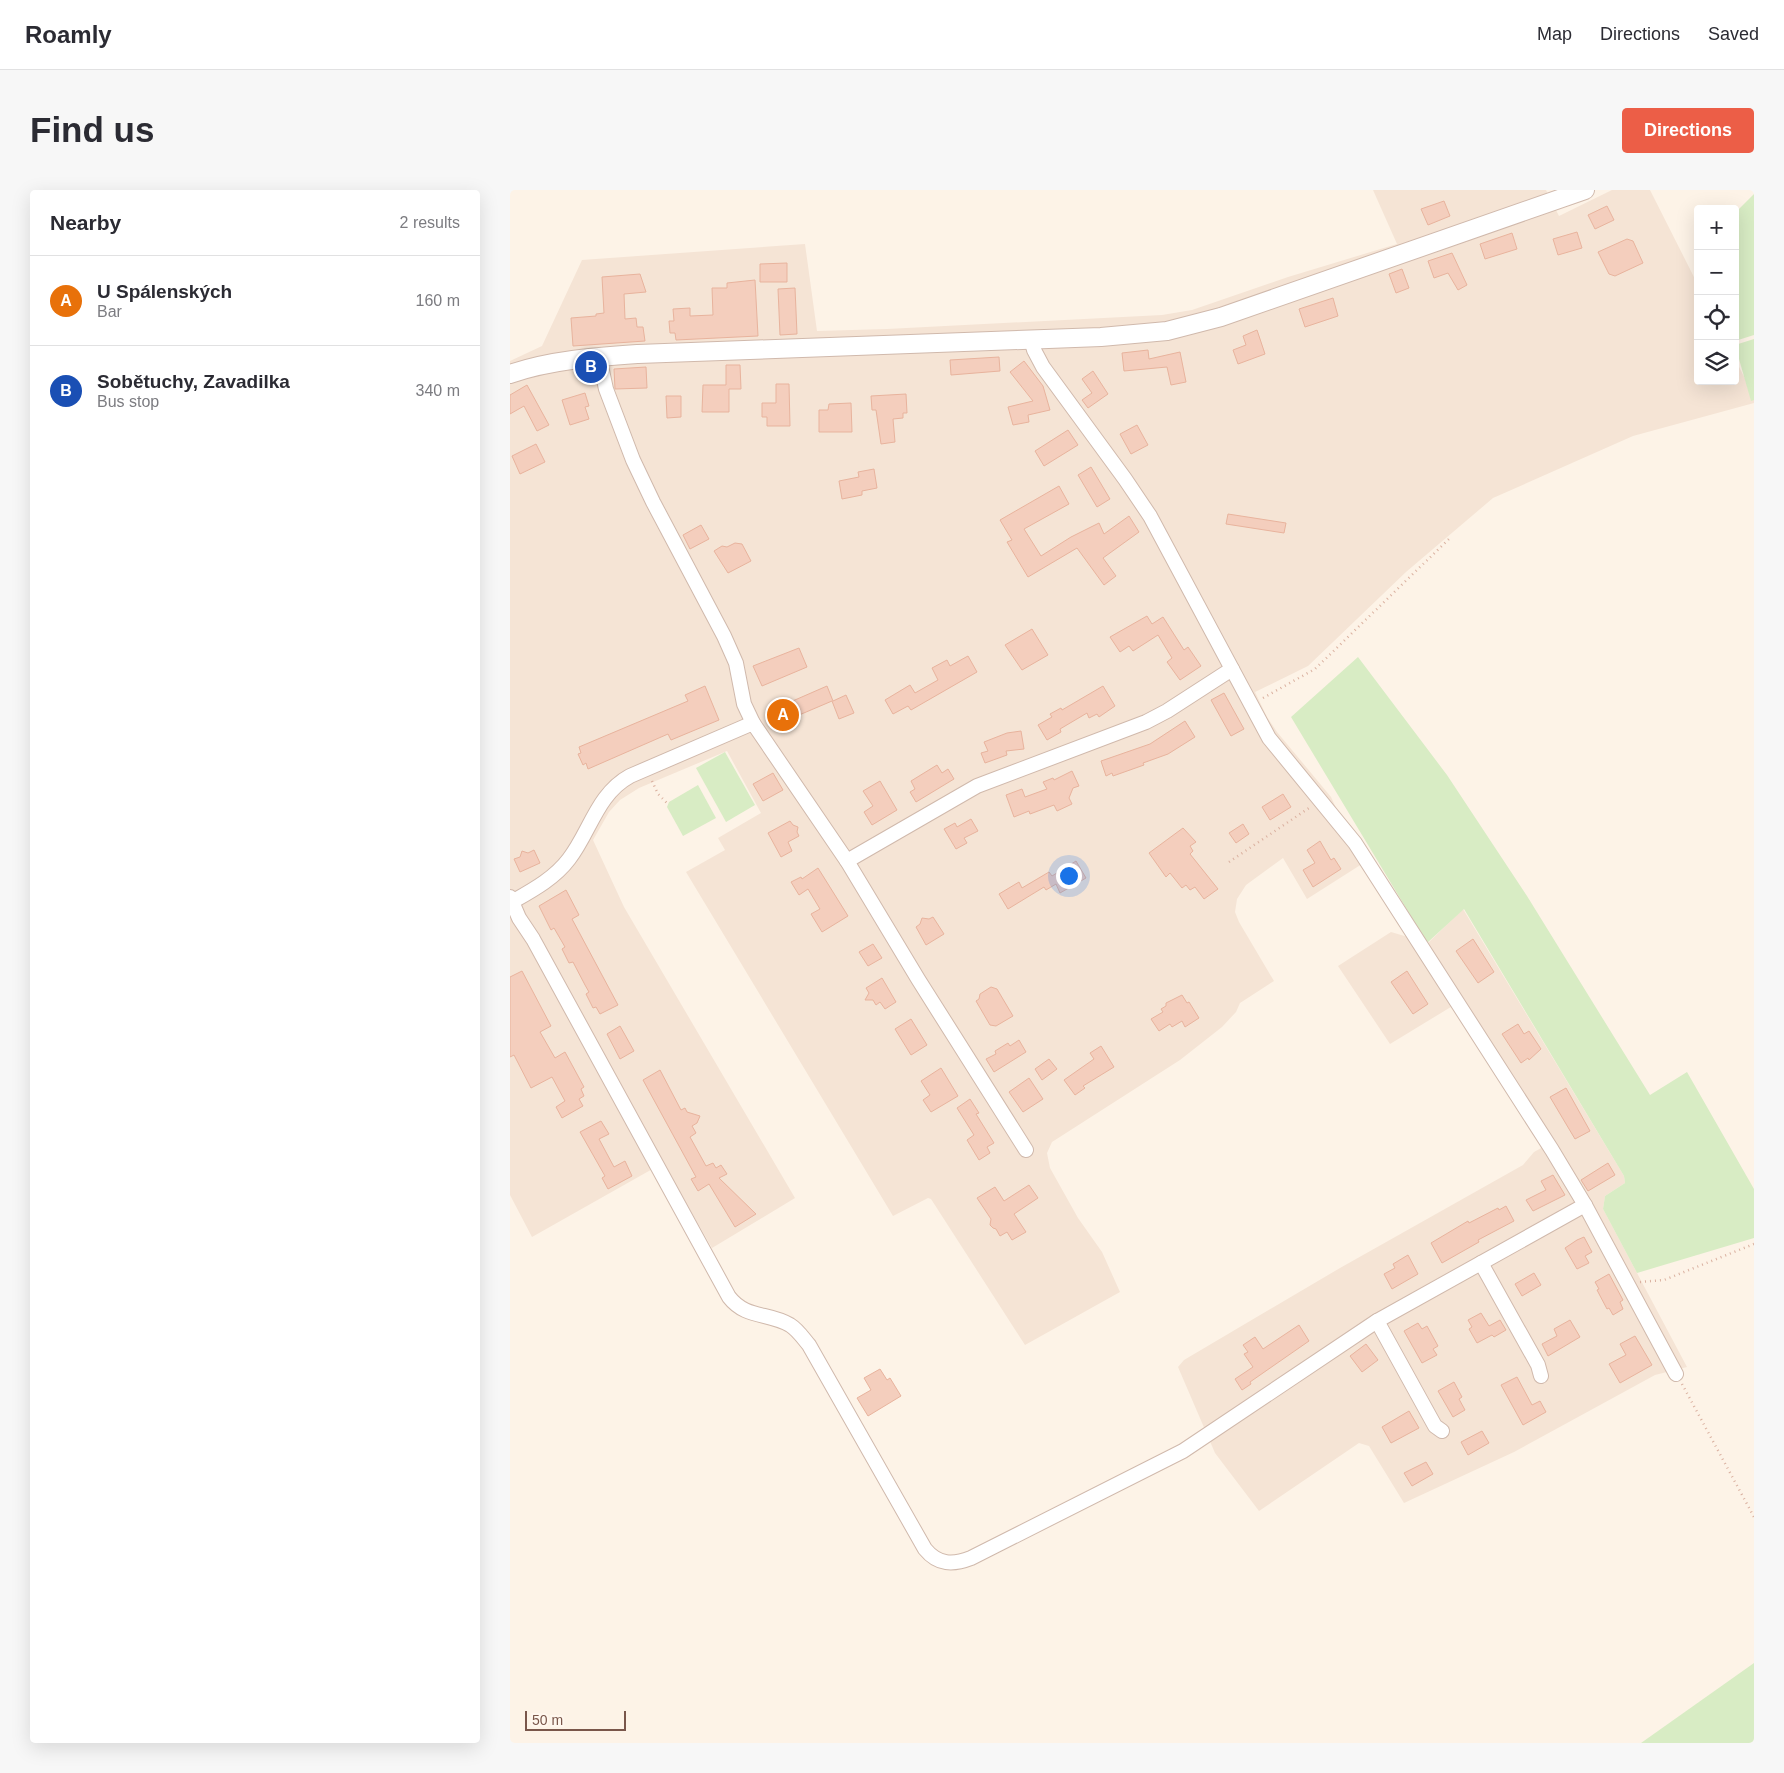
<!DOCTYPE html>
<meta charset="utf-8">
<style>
:root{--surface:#fff;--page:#f7f7f7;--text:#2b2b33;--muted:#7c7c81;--line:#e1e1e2;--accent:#ec5e47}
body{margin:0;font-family:Arial,sans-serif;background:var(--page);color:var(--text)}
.controls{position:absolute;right:15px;top:15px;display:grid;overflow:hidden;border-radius:5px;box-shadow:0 5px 20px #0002}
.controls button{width:45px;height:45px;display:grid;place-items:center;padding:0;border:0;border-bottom:1px solid var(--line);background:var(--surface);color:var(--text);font:25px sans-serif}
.scale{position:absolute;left:15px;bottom:12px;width:101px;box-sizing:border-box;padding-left:5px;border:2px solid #79564a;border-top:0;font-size:14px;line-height:18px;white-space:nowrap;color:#79564a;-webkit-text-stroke:4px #fff7ee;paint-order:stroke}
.you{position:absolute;left:558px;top:685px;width:18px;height:18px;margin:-12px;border:4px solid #fff;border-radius:50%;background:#1a73e8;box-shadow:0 0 0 8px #1a73e833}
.badge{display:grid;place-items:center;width:32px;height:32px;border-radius:50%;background:var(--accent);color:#fff;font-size:16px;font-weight:700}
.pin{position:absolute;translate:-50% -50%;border:2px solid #fff;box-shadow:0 1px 5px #0006}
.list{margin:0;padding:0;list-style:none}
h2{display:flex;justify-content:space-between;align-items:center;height:65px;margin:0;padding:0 20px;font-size:21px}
h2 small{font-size:16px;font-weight:400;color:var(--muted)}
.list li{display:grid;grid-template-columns:32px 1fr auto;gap:15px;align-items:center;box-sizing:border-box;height:90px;padding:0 20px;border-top:1px solid var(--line)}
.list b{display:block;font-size:19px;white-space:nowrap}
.list p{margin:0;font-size:16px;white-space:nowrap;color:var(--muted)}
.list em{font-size:16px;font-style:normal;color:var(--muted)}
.icon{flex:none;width:28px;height:28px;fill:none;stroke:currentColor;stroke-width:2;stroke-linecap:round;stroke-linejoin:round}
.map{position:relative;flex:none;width:1244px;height:1553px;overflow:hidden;border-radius:5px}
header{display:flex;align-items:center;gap:30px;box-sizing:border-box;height:70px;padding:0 25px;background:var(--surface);border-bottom:1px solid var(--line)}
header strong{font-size:24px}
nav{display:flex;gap:28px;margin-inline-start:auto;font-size:18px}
.intro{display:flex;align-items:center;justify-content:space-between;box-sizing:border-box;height:120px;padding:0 30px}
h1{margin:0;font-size:35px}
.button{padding:12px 22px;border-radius:5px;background:var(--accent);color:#fff;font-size:18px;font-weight:700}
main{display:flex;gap:30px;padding:0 30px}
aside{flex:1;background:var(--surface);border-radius:5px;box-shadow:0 5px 20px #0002}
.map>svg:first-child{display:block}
.residential{fill:#f5e4d5}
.green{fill:#d8ecc4}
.building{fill:#f4cebd;stroke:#e8b39d}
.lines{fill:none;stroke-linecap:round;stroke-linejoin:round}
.minor-casing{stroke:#d0b9ac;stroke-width:16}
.tertiary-casing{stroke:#d0b9ac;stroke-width:20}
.path{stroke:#dab1a0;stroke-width:2.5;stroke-dasharray:1 4;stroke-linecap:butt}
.minor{stroke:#fff;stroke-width:14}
.tertiary{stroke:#fff;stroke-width:18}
</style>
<header>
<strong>Roamly</strong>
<nav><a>Map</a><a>Directions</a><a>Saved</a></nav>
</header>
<div class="intro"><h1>Find us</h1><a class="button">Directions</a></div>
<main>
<aside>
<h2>Nearby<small>2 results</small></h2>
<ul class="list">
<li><span class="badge" style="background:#e8710a">A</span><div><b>U Spálenských</b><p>Bar</p></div><em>160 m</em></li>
<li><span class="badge" style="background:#1a4fb4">B</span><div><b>Sobětuchy, Zavadilka</b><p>Bus stop</p></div><em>340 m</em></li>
</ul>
</aside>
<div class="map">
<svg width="1244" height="1553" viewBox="0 0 1244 1553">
<rect width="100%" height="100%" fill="#fdf3e7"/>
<g class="residential">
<path d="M863,0H1036L1049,26L1102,0H1140L1188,95V191H1225V169L1244,206V213L1123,246L983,308L896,382L798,476L745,502L757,527L767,542L821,607L852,674L797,709L773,668L736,695L727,709L725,722L729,732L764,791L730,813L726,822L712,837L670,870L542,952L537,963L540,978L568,1028L592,1062L610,1102L515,1155L421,1009L418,1008L383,1026L176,682L215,660L208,648L251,623L217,561L129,598L110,610L99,622L83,650L114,717L285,1008L202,1058L153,973L22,1047L0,1005V171L32,156L72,70L295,54L307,141L377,139L652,125L682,120L778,87L887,54Z"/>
<path d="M953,719L1114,986L1115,993L1095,1006L1093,1019L1177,1177L1145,1185L1004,1262L894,1313L859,1256L849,1253L749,1321L705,1263L668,1177L674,1170L830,1078L1013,975L1024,962L1044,951L954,809L880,854L828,776L881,742L918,753Z"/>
</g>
<g class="green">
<path d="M1244,4V145L1225,151V23Z"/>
<path d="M1244,149V210L1241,211L1225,155Z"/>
<path d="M848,467L937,585L1017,706L1140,905L1177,882L1244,999V1048L1127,1083L1093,1019L1095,1006L1115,993L1114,986L954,719L917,753L781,527Z"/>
<path d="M215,562L245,615L216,632L186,578Z"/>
<path d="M188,595L206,628L173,646L157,617L159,612Z"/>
<path d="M1244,1473V1553H1131Z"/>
</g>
<g class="building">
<path d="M934,11L940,26L918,35L911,19Z"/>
<path d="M1097,16L1104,30L1085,39L1078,25Z"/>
<path d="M1067,42L1072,58L1048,65L1043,49Z"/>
<path d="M1002,43L1007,59L975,69L970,54Z"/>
<path d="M1117,49L1123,51L1133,73L1105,86L1099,84L1088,62Z"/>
<path d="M942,63L957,95L948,100L938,83L924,88L918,71Z"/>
<path d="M277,73V92H250V74Z"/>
<path d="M892,79L899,98L886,103L879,84Z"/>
<path d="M130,84L136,102L114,104L115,129L126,128L127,137H133L135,151L63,156L61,128L86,126V124L94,123L92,87Z"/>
<path d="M245,90L248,146L166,150L165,143H160L159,131H164L163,119L180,118V126L203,125L202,98H217V93Z"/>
<path d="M285,98L287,144L270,145L268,99Z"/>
<path d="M823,108L828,126L795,137L789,119Z"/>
<path d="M747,140L755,164L728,174L723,160L736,155L733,146Z"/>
<path d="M638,160L639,169L670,162L676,192L661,195L657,177L614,181L612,163Z"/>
<path d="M489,167L490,181L441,185L440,170Z"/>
<path d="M514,171L533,196L540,220L518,225L519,232L503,235L498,217L523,211L500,182Z"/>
<path d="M216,175H230L231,199H219V222H192L193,195H216Z"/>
<path d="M136,177L137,198L105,199L104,179Z"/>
<path d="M583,181L598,204L578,218L572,210L582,203L572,189Z"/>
<path d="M266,194H279L280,236H257V227H252V213H266Z"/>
<path d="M17,195L39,235L27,241L14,216L0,224V205Z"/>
<path d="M75,203L79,216L75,217L79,229L60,235L52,210Z"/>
<path d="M396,204L397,223H393V228L383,229L385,252L371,254L366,220H362L361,206Z"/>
<path d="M156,206H171V227L157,228Z"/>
<path d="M341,213L342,242H309V220H318L319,214Z"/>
<path d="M627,235L638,255L621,264L610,244Z"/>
<path d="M558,240L568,255L534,276L525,261Z"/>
<path d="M26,254L35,272L10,284L2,266Z"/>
<path d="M581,277L600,309L587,317L568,285Z"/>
<path d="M364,279L367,298L352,301V305L332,309L329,291L349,287L348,282Z"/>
<path d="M549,296L559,314L514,339L531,366L561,347L589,333L594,344L619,326L629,342L593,368L606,386L594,395L567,358L518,387L497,352L502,350L490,330Z"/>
<path d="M718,324L776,333L774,343L716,334Z"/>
<path d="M191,335L199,349L180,359L173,345Z"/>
<path d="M225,353L232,354L241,371L218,383L204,361L212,356L217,357Z"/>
<path d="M637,426L642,434L653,427L674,460L678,457L691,476L670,490L657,472L662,468L648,445L623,461L619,456L610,462L600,447Z"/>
<path d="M522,439L538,465L512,480L495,455Z"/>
<path d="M289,458L297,477L252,496L243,476Z"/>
<path d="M458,466L467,482L401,520L398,516L383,524L375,510L400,495L405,503L428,490L422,478L437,470L440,476Z"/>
<path d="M195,496L209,530L161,550L158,544L78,579L76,573L73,575L68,564L71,563L69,557L178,511L175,505Z"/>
<path d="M317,496L323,511L336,505L344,523L329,529L322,511L268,534L262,520Z"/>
<path d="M593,496L605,516L589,527L587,524L579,528L577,523L550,539L551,542L537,550L528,535L542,527L540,524L551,518L552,520Z"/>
<path d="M714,503L734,539L721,546L701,510Z"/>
<path d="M675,531L685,547L658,564L633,573L634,575L603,586L602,583L596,586L591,571L640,554Z"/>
<path d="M511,541L514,559L496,561L497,565L475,573L471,563L478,561L474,552L497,543Z"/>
<path d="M427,575L432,583L438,579L444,589L406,612L400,602L405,599L401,591Z"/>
<path d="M562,581L569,596L563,598L559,608L562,614L547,621L544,615L520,624L519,621L504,627L496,605L512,599L515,607L537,599L533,592L543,588L544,590Z"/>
<path d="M263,583L273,600L253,611L243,594Z"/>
<path d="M370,591L387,620L362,635L354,622L363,616L353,601Z"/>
<path d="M773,604L781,617L760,630L752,617Z"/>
<path d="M461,629L468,641L454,648L457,653L446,659L434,639L445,633L447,637Z"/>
<path d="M280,631L283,635L288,637L287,642L289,646L278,652L282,661L271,667L258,643Z"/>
<path d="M733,634L739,644L726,653L719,643Z"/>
<path d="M673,638L686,652L680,656L683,661L680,664L708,699L694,709L685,697L680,700L676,695L672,698L660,683L656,687L639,663Z"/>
<path d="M810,651L821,670L824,668L831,679L803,697L793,680L805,673L797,660Z"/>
<path d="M24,660L30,673L10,682L4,669L10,667L12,661L18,663Z"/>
<path d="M566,671L576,688L550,703L546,694L536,700L534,697L498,719L489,704L509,692L512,698L539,682L542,686Z"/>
<path d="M308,678L338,726L312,742L301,724L310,719L298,699L289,705L281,692L291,687L292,689Z"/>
<path d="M56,700L69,725L62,729L108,815L90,824L86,817L83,818L76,804L79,802L75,795L63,772L59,773L52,759L55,757L44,738L41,740L29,716Z"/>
<path d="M423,727L434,744L416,755L406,737L410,734L412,728L419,729Z"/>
<path d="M963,749L984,782L968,793L946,761Z"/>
<path d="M363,754L372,768L358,776L349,762Z"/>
<path d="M12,781L41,836L30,842L45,868L55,862L74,897L71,899L74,906L69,909L73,916L52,928L46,917L55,911L42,887L21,898L4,865L0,867V787Z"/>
<path d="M897,781L918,814L903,824L881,792Z"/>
<path d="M372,788L386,812L375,819L370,812L366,815L363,810H355L359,803L356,798Z"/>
<path d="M481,797L487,799L503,826L486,836L480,835L466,811L469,809L470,804Z"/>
<path d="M672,805L677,813L679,812L689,828L675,837L672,831L662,837L660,834L649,841L641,829L653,822L651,819L656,816V813Z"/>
<path d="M401,829L417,855L401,865L385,839Z"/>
<path d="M1008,834L1014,844L1019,841L1031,859L1019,870L1018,868L1011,873L992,844Z"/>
<path d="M110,836L124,861L110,869L97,844Z"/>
<path d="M509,850L516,862L484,882L476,869L486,864L485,861L498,853L500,856Z"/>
<path d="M591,856L604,877L573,896L575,898L565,905L554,890L584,869L580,863Z"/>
<path d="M539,869L547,879L532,890L525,879Z"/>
<path d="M431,878L448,906L421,922L413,910L420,905L411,891Z"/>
<path d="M150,880L171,920L175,918L177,922L190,926L187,933L182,936L186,943L180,947L196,976L203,973L206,978L211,975L217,984L209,988L246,1024L225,1037L199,994L188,1001L181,989L186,987L133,890Z"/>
<path d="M519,888L533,909L513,922L499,902Z"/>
<path d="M1056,898L1080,941L1065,949L1040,907Z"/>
<path d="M460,909L469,923L466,924L484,953L477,957L480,963L469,970L457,950L464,945L447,918Z"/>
<path d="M91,931L99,944L89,949L104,977L115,971L122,986L98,999L92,988L95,986L70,942Z"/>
<path d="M1098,973L1105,985L1078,1001L1071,990Z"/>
<path d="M1043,985L1055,1005L1023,1021L1016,1010L1036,1000L1031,991Z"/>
<path d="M519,995L528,1008L504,1024L516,1042L502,1050L497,1042L490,1046L486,1039L483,1038L480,1035L481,1029L467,1008L485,997L494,1011Z"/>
<path d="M996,1016L1004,1031L968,1050L969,1052L932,1073L921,1053L958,1031L959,1033L988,1018L989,1020Z"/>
<path d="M1074,1047L1082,1062L1075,1066L1079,1073L1067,1079L1055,1058L1067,1050Z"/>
<path d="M898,1065L908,1084L882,1099L874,1084L885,1078L883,1074Z"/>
<path d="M1024,1083L1031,1095L1012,1106L1005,1094Z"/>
<path d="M1099,1084L1113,1110L1110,1112L1113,1119L1103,1125L1099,1118L1097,1119L1087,1100L1089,1099L1085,1092Z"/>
<path d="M971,1123L979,1136L990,1130L996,1140L984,1147L982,1145L967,1153L959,1139L962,1137L958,1130Z"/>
<path d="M1060,1130L1070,1147L1038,1166L1032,1154L1047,1146L1044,1139Z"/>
<path d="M908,1133L912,1139L917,1136L928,1156L923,1159L927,1165L912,1173L894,1141Z"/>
<path d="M789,1135L799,1151L740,1192L741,1194L732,1200L725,1189L743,1177L734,1164L738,1162L733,1155L745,1147L753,1159Z"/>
<path d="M1125,1146L1142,1175L1110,1193L1099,1174L1116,1165L1110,1154Z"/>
<path d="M856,1154L868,1170L852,1182L840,1166Z"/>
<path d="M370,1179L377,1190L380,1188L391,1206L358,1226L347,1208L361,1200L354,1188Z"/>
<path d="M1007,1187L1022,1215L1030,1211L1036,1222L1013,1235L991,1195Z"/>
<path d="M944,1192L952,1207L949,1209L955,1220L943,1227L928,1201Z"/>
<path d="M899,1221L909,1238L881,1253L872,1237Z"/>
<path d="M972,1241L979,1253L958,1265L951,1252Z"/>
<path d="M916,1272L923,1284L902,1296L894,1283Z"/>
</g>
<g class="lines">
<defs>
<g id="minor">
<path d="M521,149L524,160L533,177L615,289L640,326L759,548L845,653L1042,960L1075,1015L1166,1184"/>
<path d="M89,167L96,199L123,270L143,312L214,446L226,473L234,514L243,533"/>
<path d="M337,671L467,596L636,532L657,521L722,479"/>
<path d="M0,707L9,728L23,749L219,1107C236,1129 258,1122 280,1135C288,1140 293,1148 299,1155L415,1359C428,1375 443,1375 461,1368L673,1261L867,1131"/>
<path d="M0,713C21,701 44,689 59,669C80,642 87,604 120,586L243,533L337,671L408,789L516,960"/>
<path d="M971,1073L1028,1175L1031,1186"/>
<path d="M932,1241L925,1236L867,1131L1075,1015"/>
</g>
<path id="tertiary" d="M0,184C41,170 85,167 128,164L591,147L657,141L711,127L1075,0"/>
</defs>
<use href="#minor" class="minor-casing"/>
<use href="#tertiary" class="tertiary-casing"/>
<g class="path">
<path d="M753,508L805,479L940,348"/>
<path d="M142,591L148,604L158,614"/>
<path d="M719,672L799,618"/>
<path d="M1130,1092L1154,1090L1244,1054"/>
<path d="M1172,1194L1244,1327"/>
</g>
<use href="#minor" class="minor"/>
<use href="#tertiary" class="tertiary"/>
</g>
</svg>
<div class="controls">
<button>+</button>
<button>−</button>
<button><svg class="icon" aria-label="locate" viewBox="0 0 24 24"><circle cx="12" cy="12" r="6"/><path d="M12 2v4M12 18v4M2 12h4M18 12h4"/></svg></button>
<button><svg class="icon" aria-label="layers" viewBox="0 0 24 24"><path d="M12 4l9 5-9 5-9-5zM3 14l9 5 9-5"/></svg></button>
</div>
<div class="scale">50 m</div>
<div class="you"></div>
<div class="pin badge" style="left:273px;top:525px;background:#e8710a">A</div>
<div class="pin badge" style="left:81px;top:177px;background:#1a4fb4">B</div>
</div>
</main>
